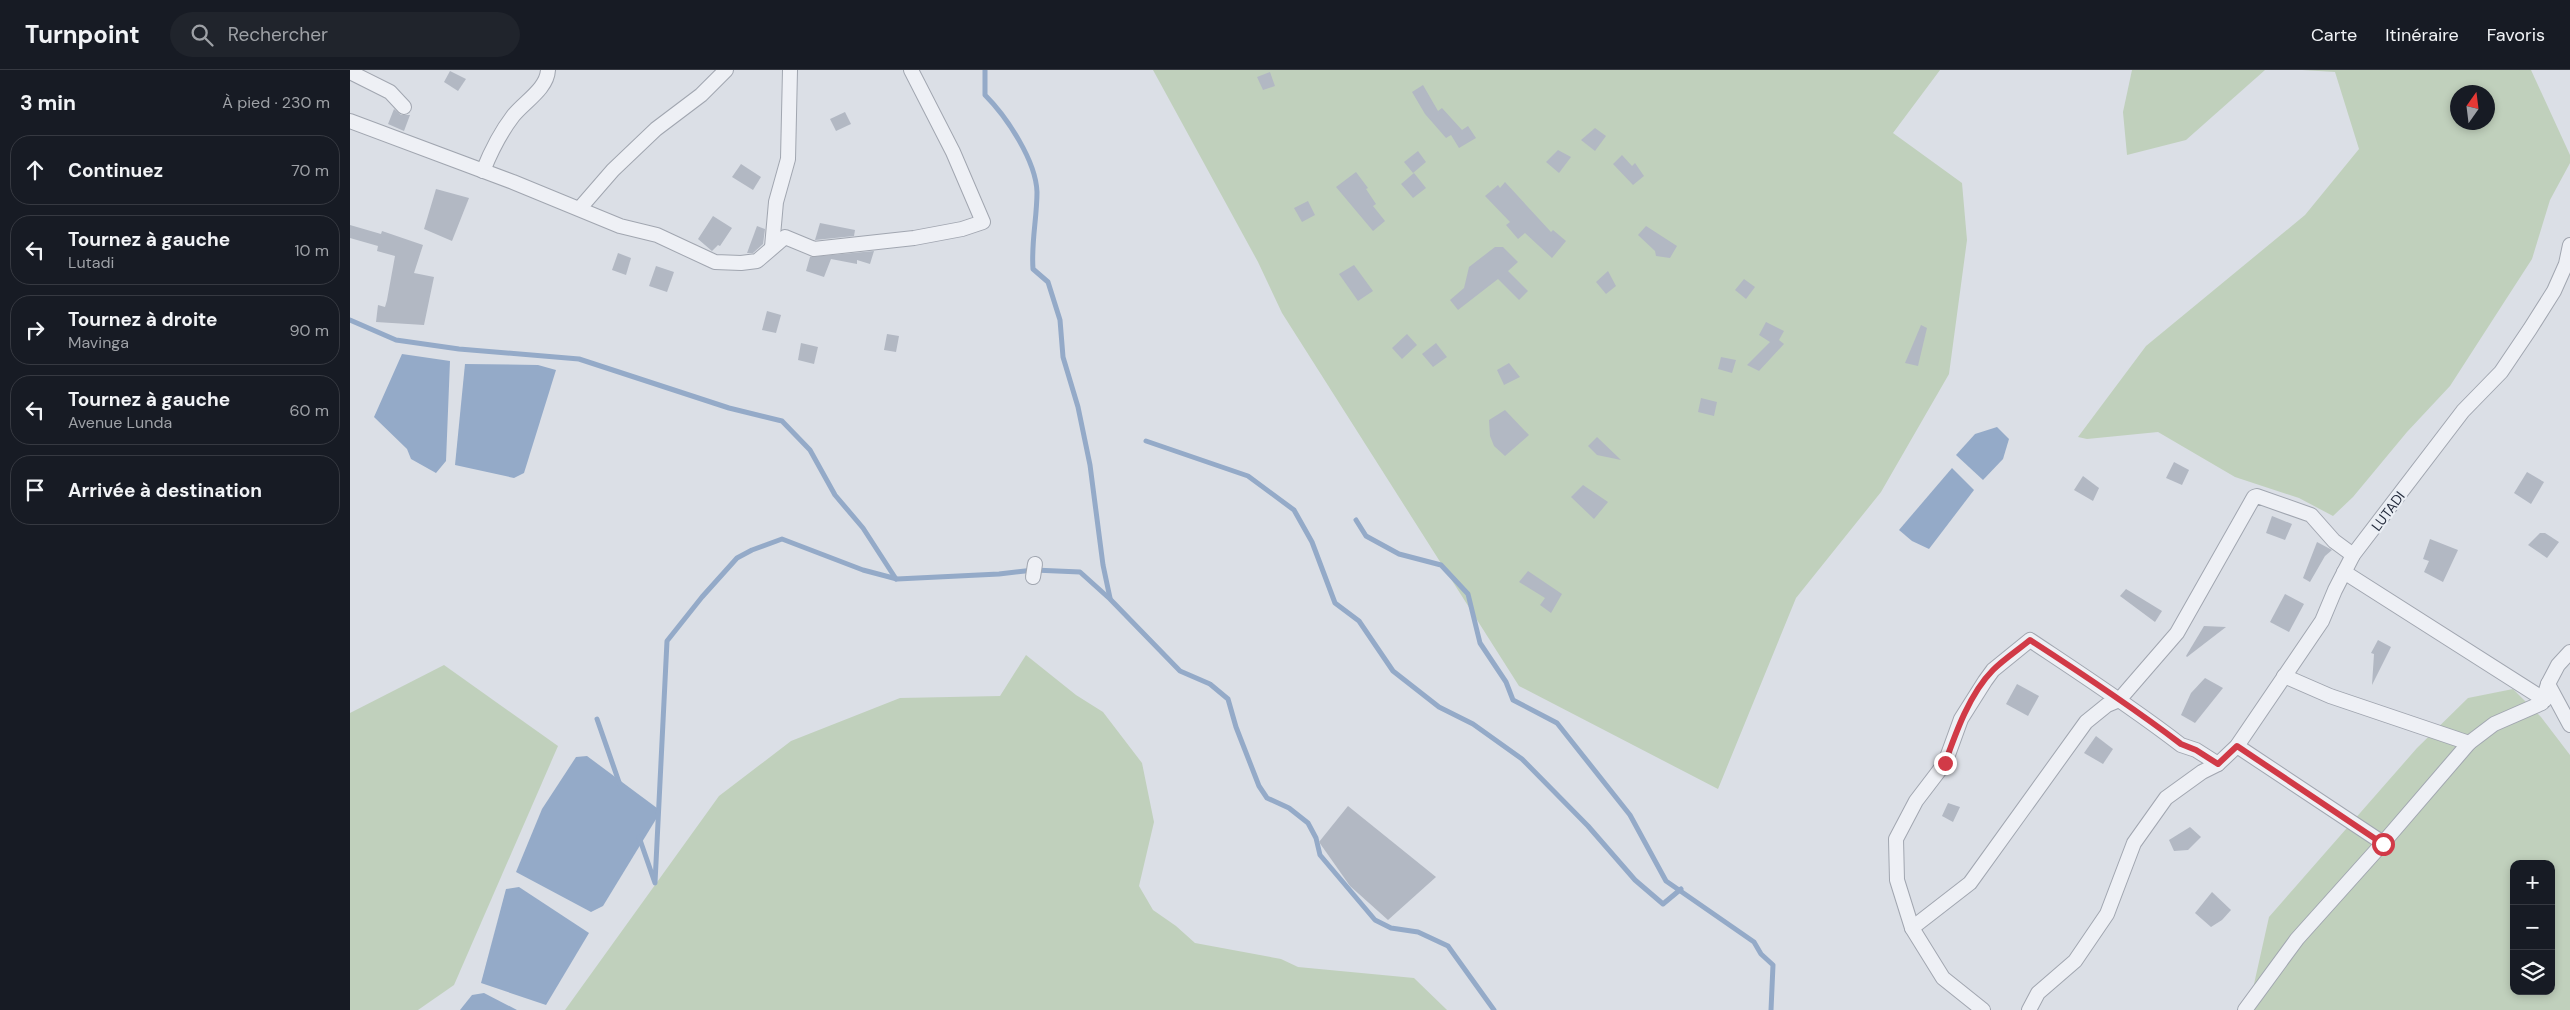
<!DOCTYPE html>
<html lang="fr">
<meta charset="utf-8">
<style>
:root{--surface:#171b24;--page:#20242c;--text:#f1f3f6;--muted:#9ea1a6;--line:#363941}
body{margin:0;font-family:"DM Sans",sans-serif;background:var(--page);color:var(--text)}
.controls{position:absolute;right:15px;bottom:15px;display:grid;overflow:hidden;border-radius:10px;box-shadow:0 2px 8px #0003}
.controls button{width:45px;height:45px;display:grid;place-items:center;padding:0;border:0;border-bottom:1px solid var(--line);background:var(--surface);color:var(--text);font:25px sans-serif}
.compass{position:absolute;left:2100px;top:15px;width:45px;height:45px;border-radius:50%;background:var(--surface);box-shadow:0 2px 8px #0003;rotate:14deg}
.stop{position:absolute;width:15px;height:15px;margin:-11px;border:4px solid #d13a47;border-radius:50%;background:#fff}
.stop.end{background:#d13a47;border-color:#fff;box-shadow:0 1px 5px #0008}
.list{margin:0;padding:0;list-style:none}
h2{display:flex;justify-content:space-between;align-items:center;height:65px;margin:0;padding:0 20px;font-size:21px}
h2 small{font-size:16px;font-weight:400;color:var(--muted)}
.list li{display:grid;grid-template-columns:32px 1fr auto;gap:15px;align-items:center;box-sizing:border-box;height:70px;margin:0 10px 10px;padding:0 10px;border:1px solid var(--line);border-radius:20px}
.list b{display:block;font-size:19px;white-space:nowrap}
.list p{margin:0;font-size:16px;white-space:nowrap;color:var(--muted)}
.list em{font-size:16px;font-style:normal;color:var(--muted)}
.icon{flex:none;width:28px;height:28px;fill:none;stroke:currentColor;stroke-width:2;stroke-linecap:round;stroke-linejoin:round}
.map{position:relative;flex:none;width:2220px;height:940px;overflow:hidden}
header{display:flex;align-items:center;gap:30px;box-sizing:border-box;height:70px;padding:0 25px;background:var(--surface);border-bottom:1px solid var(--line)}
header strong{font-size:24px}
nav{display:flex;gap:28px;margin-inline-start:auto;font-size:18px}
.search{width:350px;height:45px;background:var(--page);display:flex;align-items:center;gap:12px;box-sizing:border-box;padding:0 18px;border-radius:28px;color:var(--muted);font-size:19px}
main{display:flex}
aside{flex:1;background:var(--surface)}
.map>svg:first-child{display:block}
.green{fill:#c0d0bc;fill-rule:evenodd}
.water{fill:#94aac8}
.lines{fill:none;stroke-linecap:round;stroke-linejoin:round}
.stream{stroke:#94aac8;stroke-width:5}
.building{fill:#b2b8c3}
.street-casing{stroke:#a1a6b0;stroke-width:16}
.street{stroke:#eef0f5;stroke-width:14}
.route{stroke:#d13a47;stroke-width:6}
.labels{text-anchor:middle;stroke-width:4.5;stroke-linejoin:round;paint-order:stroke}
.street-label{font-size:14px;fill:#252c3d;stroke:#eaeef4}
</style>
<header>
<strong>Turnpoint</strong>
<div class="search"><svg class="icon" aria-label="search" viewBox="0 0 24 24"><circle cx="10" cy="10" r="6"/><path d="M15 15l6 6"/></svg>Rechercher</div>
<nav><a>Carte</a><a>Itinéraire</a><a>Favoris</a></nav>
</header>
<main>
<aside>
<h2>3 min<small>À pied · 230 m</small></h2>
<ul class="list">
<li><svg class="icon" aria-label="ahead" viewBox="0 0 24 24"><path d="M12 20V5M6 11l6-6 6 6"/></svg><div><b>Continuez</b></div><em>70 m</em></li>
<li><svg class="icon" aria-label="left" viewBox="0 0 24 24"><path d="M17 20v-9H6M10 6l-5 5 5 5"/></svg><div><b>Tournez à gauche</b><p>Lutadi</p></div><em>10 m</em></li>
<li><svg class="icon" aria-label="right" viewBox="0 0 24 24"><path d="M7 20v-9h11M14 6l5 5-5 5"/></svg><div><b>Tournez à droite</b><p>Mavinga</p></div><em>90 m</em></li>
<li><svg class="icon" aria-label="left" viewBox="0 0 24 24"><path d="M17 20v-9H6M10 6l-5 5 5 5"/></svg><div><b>Tournez à gauche</b><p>Avenue Lunda</p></div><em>60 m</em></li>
<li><svg class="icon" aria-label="arrive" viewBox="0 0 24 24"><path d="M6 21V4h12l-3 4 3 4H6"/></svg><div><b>Arrivée à destination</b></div></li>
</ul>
</aside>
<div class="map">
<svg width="2220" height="940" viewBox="0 0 2220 940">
<rect width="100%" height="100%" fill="#dbdfe6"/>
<g class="green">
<path d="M803,0H1590L1543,63L1612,113L1617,170L1599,304L1531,422L1446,528L1368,719L1169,616L932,243L908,192Z"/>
<path d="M1782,0H1915L1836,70L1777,85L1773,42Z"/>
<path d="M1952,0H2181L2220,85V93L2200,130L2182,189L2100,316L2057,362L2003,427L1983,446L1949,428L1885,407L1808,362L1737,369L1728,367L1796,276L1955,145L2009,79L1985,2ZM2108,22H2138V52H2108Z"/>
<path d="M676,585L726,625L753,642L792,693L804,752L789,816L803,840L826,856L845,873L931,889L948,897L1064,908L1097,940H215L369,726L441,671L550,628L650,626Z"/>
<path d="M94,595L208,676L104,915L68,940H0V643Z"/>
<path d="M2163,619L2191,647L2220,685V940H1890L1900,932L1919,847L2067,678L2118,628ZM2164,794H2201V921H2164Z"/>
</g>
<g class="water">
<path d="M52,284L100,291L96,391L86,403L61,389L57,379L24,347Z"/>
<path d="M115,294L188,295L206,300L174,403L164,408L105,395Z"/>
<path d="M1647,357L1659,369L1653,389L1633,410L1606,385L1625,364Z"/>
<path d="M1602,398L1624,420L1579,479L1562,471L1549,460Z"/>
<path d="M237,686L311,741L253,836L241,842L166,802L192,739L226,687Z"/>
<path d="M169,817L239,863L196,935L131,913L156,819Z"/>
<path d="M134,923L167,940H110L122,925Z"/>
</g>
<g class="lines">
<g class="stream">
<path d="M635,0V25C657,47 686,91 687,122C687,148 681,173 683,199L698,212L710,250L713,287L728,337L740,395L753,495L760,528"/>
<path d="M0,250L46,270L109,279L229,289L379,338L432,351L460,380L485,425L513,458L546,509"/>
<path d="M796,371L898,406L944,440L962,472L985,533L1009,551L1043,601L1089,637L1123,654L1172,689L1238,756L1285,810L1313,834L1331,819"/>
<path d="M1006,450L1016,466L1049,484L1091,495L1118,524L1130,573L1156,612L1163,630L1207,653L1280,745L1316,811L1404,872L1411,884L1423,895L1421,940"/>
<path d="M247,649L270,715"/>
<path d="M289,767L305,813L317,571L352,527L387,488L402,480L432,469L513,500L547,509L649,504L684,500L730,502L760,529L830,601L860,614L878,629L886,657L909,716L917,728L939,738L958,753L966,768L970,785L1025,850L1041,858L1068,862L1098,876L1144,940"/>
</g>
</g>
<g class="building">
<path d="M100,1L116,9L108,21L94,12Z"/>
<path d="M920,2L925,16L913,20L907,7Z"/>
<path d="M1073,15L1088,41L1092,38L1112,60L1118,56L1126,68L1109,78L1101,65L1096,68L1075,44L1062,22Z"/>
<path d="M44,39L51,45H60L54,61L38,54Z"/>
<path d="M495,42L501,54L486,61L480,49Z"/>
<path d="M1245,58L1256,66L1245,81L1231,70Z"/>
<path d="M1208,80L1221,87L1209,103L1196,92Z"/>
<path d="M1068,81L1076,92L1063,103L1054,92Z"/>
<path d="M1272,85L1282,96L1285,93L1294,106L1283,115L1263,94Z"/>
<path d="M391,94L411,107L403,120L382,107Z"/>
<path d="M1006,102L1018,118L1016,119L1026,134L1023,136L1035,151L1023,161L986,117Z"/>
<path d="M1064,103L1076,118L1063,128L1051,114Z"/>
<path d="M1155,112L1201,162L1203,160L1216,171L1202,188L1175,163L1168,169L1156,155L1160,152L1135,126L1148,115L1150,118Z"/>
<path d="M86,119L119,128L102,171L74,159Z"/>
<path d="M958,131L965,145L952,152L944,138Z"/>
<path d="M363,146L382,158L370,176L368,175L362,181L348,169Z"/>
<path d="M470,153L505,160L504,166L465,170Z"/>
<path d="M0,155L31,164L32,161L73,175L64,203L84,207L74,255L26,252L28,235L35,237L37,230L45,186L27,181L28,176L0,168Z"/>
<path d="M407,156L415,159L413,174L403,183H397Z"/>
<path d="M1296,156L1327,176L1320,188L1306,186L1305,181L1288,165Z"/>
<path d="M1145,177H1153L1168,192L1158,201L1178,221L1169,230L1148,209L1108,240L1100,230L1114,218L1119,197Z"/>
<path d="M524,181L520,194L507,190V194L481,189L474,207L456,201L460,187Z"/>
<path d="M268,183L281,188L276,205L262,200Z"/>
<path d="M1004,195L1023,221L1008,231L989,204Z"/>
<path d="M306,196L324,202L317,222L299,216Z"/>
<path d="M1258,201L1266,216L1256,224L1246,212Z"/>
<path d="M1394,209L1405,217L1396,229L1385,220Z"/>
<path d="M417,241L431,245L426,263L412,260Z"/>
<path d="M1416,252L1434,261L1429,270L1434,274L1409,301L1397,295L1420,272L1409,265Z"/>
<path d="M1571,255L1577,258L1568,296L1555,293Z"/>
<path d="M537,264L549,266L546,282L534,280Z"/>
<path d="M1057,264L1067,275L1052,289L1042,278Z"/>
<path d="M451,273L468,277L464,294L448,290Z"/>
<path d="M1086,273L1097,287L1083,297L1072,284Z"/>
<path d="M1371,287L1386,290L1382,303L1368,299Z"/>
<path d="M1159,293L1170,307L1154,315L1147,300Z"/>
<path d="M1351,328L1367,332L1364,346L1348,342Z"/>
<path d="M1155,340L1179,365L1155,386L1144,376L1140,366L1139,350Z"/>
<path d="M1247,367L1271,390L1247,385L1238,376Z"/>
<path d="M1824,392L1839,400L1832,415L1816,408Z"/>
<path d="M2177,402L2194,412L2181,434L2164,423Z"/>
<path d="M1733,406L1749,418L1743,431L1724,420Z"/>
<path d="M1233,415L1258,432L1244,449L1221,427Z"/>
<path d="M1922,446L1942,454L1935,470L1916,463Z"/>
<path d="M2190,463H2195L2209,472L2197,488L2178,475Z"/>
<path d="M2080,469L2108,480L2093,512L2074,502L2079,491L2073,489Z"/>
<path d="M1967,472L1982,480L1975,486L1960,512L1953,508Z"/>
<path d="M1178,501L1212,524L1201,543L1190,535L1195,528L1169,512Z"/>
<path d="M1776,519L1812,541L1805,552L1770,526Z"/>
<path d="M1935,524L1954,534L1939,562L1920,552Z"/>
<path d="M1854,556L1876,557L1837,587L1836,586Z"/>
<path d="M2028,570L2041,577L2022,615L2024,584L2021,583Z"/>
<path d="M1855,608L1873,618L1845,653L1831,645L1841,623Z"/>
<path d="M1667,614L1689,626L1678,646L1656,634Z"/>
<path d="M1746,666L1763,679L1753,694L1734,683Z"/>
<path d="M1598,733L1610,737L1603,752L1592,746Z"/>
<path d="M998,736L1086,807L1038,850L1000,816L969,772Z"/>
<path d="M1840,757L1851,767L1838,780L1824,781L1819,770Z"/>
<path d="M1862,822L1881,840L1872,850L1861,857L1845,843Z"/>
</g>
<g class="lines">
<defs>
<g id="street">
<path d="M0,2L40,22L54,37"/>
<path d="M0,51L163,112L270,156L307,165L365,192L391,193L407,191L435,167L464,179L564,168L612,159L633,152L603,82L561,0"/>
<path d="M133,101C141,81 150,63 163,46C174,32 197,19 198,0"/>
<path d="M230,138L263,100L306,59L351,25L376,0"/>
<path d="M422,177L426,132L438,89L440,0"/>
<path d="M1994,502L2195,630"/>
<path d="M683,507L685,494"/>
<path d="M1934,606L1980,626L2119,673"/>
<path d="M2198,614L2220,655"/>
<path d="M1887,676L2033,773"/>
<path d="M1562,858L1620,813L1736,652L1757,635L1769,630L1827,563L1904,427L1907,426L1961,445L1984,471L2003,485"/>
<path d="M1633,940L1593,908L1562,858L1547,810L1546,769L1566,731L1595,693L1611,649L1635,611L1643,600L1680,570C1731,604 1782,637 1831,675L1846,680L1868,694"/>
<path d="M1679,940L1688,923L1725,891L1757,844L1784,773L1816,728L1852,702L1868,694L1887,676L1972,551L1985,520L2003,485L2113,341L2151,302L2180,259L2204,221L2216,194L2220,175"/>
<path d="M1895,940L1947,869L2033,773L2119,673L2144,654L2192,633L2198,614L2208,595L2220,582"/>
</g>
</defs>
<use href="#street" class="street-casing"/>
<use href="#street" class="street"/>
</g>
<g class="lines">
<path class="route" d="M1595,693C1606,662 1620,623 1643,600C1654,589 1668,580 1680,570C1731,603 1782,637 1831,674L1846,680L1868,694L1887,676L2033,774"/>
</g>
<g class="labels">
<g class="street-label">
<text transform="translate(2038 441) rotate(-53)" y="5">LUTADI</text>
</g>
</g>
</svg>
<div class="controls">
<button>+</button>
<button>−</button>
<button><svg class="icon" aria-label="layers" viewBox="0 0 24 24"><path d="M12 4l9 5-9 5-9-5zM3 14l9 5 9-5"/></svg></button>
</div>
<svg class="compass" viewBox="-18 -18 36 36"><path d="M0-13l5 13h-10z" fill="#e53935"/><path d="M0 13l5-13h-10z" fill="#9ea1a6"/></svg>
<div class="stop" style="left:2033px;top:774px"></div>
<div class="stop end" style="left:1595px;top:693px"></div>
</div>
</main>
